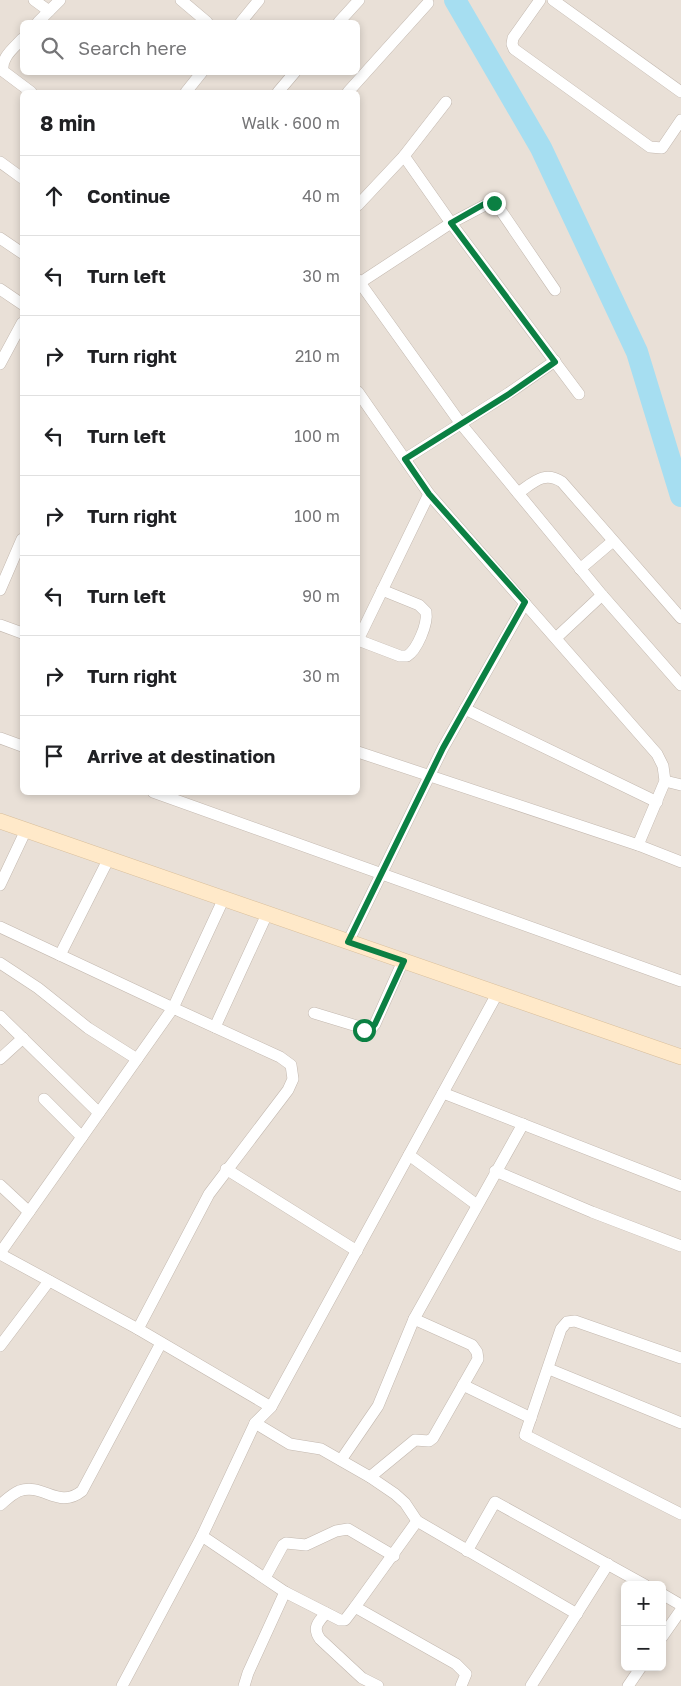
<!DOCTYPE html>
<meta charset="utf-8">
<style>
:root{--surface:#fff;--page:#f6f6f6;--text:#202124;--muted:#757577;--line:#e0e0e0}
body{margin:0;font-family:"Golos Text",sans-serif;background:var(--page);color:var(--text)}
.controls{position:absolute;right:15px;bottom:15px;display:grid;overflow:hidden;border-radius:8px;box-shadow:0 2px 8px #0003}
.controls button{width:45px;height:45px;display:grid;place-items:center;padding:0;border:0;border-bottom:1px solid var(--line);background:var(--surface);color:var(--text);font:25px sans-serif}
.stop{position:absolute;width:15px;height:15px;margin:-11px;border:4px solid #0b8043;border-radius:50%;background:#fff}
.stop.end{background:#0b8043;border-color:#fff;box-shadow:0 1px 5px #0008}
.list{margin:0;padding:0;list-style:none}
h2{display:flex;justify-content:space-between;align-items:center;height:65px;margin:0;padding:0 20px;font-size:21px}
h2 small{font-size:16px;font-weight:400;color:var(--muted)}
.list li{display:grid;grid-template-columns:32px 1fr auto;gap:15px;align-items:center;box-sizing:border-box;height:80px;padding:0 20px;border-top:1px solid var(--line)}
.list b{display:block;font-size:19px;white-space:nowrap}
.list em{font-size:16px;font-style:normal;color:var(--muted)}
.icon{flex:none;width:28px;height:28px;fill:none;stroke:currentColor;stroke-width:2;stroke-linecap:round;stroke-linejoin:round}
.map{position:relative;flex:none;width:681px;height:1686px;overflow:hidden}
.search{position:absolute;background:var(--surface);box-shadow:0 2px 8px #0003;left:20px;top:20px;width:340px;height:55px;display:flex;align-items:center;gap:12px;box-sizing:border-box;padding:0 18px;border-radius:8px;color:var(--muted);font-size:19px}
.panel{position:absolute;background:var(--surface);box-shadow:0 2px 8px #0003;left:20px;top:90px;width:340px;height:705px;border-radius:8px}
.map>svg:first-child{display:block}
.residential{fill:#e9e0d7;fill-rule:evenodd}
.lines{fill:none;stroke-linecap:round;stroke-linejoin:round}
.river{stroke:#a6def1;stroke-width:22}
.street-casing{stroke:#c3b8af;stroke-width:12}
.secondary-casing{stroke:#d8be9b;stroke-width:16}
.street{stroke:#fff;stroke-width:11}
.secondary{stroke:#ffe9c9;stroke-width:15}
.route{stroke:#0b8043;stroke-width:6}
</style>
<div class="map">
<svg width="681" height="1686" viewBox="0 0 681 1686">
<rect width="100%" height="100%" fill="#f5efe9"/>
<path class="residential" d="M0,0H681V1686H0ZM22,22H358V72H22ZM22,92H358V792H22ZM625,1585H662V1667H625Z"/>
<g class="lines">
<path class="river" d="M455,0L541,148L637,352L681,496"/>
<defs>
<g id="street">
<path d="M34,0L49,11"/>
<path d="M181,0L207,22"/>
<path d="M540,0L513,38L512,44L514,49L650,147L662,148L681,120"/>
<path d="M553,0L681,92"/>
<path d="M38,22L60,0"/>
<path d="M241,22L259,0"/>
<path d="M339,22L359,0"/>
<path d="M22,39C14,48 1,57 3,71L31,92"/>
<path d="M186,92L202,72"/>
<path d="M278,92L295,72"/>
<path d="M348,92L428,3"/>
<path d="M404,156L451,223L579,394"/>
<path d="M0,162L22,178"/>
<path d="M358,205L404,156L446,102"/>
<path d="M0,238L22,253"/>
<path d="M358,280L461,424L602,595L681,685"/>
<path d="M358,284L451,223L491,202L497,205L555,290"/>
<path d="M0,289L22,304"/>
<path d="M0,364L22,323"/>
<path d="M358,392L429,494L657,754L663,766L665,781L638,845"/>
<path d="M405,459L509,393L555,361"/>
<path d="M518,493C533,483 544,470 562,482L681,618"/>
<path d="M580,569L613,541"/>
<path d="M0,590L22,539"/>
<path d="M0,625L22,633"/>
<path d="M556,638L602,595"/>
<path d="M358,640L429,494"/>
<path d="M358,640L400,656H407C417,650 428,624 426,612L419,605L382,590"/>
<path d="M465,709L657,802"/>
<path d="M0,738L22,746"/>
<path d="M358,752L638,845L681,862"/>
<path d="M665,781L681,785"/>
<path d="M153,792L681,981"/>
<path d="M0,885L26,830"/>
<path d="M0,927L173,1008L224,898"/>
<path d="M348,942L443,748L525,603"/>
<path d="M60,955L109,858"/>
<path d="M0,963L38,988L88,1028L137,1059"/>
<path d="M314,1013L370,1030L375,1024L403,961"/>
<path d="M0,1016L99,1113"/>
<path d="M215,1027L267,914"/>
<path d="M0,1059L23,1038"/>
<path d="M443,1093L681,1186"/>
<path d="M44,1099L82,1137"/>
<path d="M409,1155L477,1205"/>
<path d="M226,1169L357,1251"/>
<path d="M495,1171L592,1212L681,1246"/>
<path d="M0,1185L29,1212"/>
<path d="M0,1253L173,1008L280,1057L291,1065L293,1079L288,1090L209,1194L138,1329"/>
<path d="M0,1254L138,1329L271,1407"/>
<path d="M0,1346L49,1281"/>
<path d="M681,1358L575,1321L567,1322L561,1329L525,1435L681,1514"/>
<path d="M549,1369L681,1423"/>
<path d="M463,1385L531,1418"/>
<path d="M255,1423L290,1444L321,1449L370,1477L395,1494L405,1503L417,1521L577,1614"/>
<path d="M341,1460L378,1406L414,1319L523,1124"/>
<path d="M370,1477L415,1440L429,1441L433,1438L478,1359L477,1352L472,1345L414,1319"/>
<path d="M0,1505C6,1500 12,1494 19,1491C43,1482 58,1510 82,1491L161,1343"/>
<path d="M202,1536L285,1592L340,1620H345L355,1607L456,1664L466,1674L461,1686"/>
<path d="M467,1551L495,1502L645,1585"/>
<path d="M265,1578L283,1545L286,1543L306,1545L336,1531L348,1529L394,1556"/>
<path d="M662,1594L681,1605"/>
<path d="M355,1607L417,1521"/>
<path d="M326,1613C318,1622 312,1628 320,1639L362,1678L378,1686"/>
<path d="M662,1637L681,1610"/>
<path d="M122,1686L202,1536L255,1423L271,1407L497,994"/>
<path d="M244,1686L248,1673L285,1592"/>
<path d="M531,1686L608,1564"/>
<path d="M628,1686L641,1667"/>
</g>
<path id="secondary" d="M0,821L681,1057"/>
</defs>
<use href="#street" class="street-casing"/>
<use href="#secondary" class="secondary-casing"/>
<use href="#street" class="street"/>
<use href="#secondary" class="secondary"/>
</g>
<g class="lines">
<path class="route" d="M364,1030H370L375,1024L404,961L348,942L443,748L525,602L429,494L405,459L509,394L555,362L451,223L486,203H494"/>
</g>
</svg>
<div class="controls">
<button>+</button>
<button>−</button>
</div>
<div class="stop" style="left:364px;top:1030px"></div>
<div class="stop end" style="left:494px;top:203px"></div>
<div class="search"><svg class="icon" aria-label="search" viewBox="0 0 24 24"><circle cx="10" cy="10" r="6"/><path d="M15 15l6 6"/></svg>Search here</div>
<section class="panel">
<h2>8 min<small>Walk · 600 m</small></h2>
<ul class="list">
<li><svg class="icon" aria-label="ahead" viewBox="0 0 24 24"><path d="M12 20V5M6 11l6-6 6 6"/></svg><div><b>Continue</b></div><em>40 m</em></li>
<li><svg class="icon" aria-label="left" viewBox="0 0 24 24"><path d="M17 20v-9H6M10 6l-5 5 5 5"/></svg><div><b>Turn left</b></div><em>30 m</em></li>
<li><svg class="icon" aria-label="right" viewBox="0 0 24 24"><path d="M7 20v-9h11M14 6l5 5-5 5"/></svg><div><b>Turn right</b></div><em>210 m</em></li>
<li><svg class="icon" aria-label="left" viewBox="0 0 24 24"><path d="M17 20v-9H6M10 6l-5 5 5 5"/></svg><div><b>Turn left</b></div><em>100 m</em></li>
<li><svg class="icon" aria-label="right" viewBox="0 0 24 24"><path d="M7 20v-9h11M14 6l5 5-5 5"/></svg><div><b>Turn right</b></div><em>100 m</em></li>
<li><svg class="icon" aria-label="left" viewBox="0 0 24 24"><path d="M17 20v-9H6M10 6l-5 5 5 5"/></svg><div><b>Turn left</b></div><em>90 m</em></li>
<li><svg class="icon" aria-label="right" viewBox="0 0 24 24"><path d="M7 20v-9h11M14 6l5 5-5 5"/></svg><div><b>Turn right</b></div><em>30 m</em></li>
<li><svg class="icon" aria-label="arrive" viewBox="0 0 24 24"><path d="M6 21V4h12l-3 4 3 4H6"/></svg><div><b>Arrive at destination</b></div></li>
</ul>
</section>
</div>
